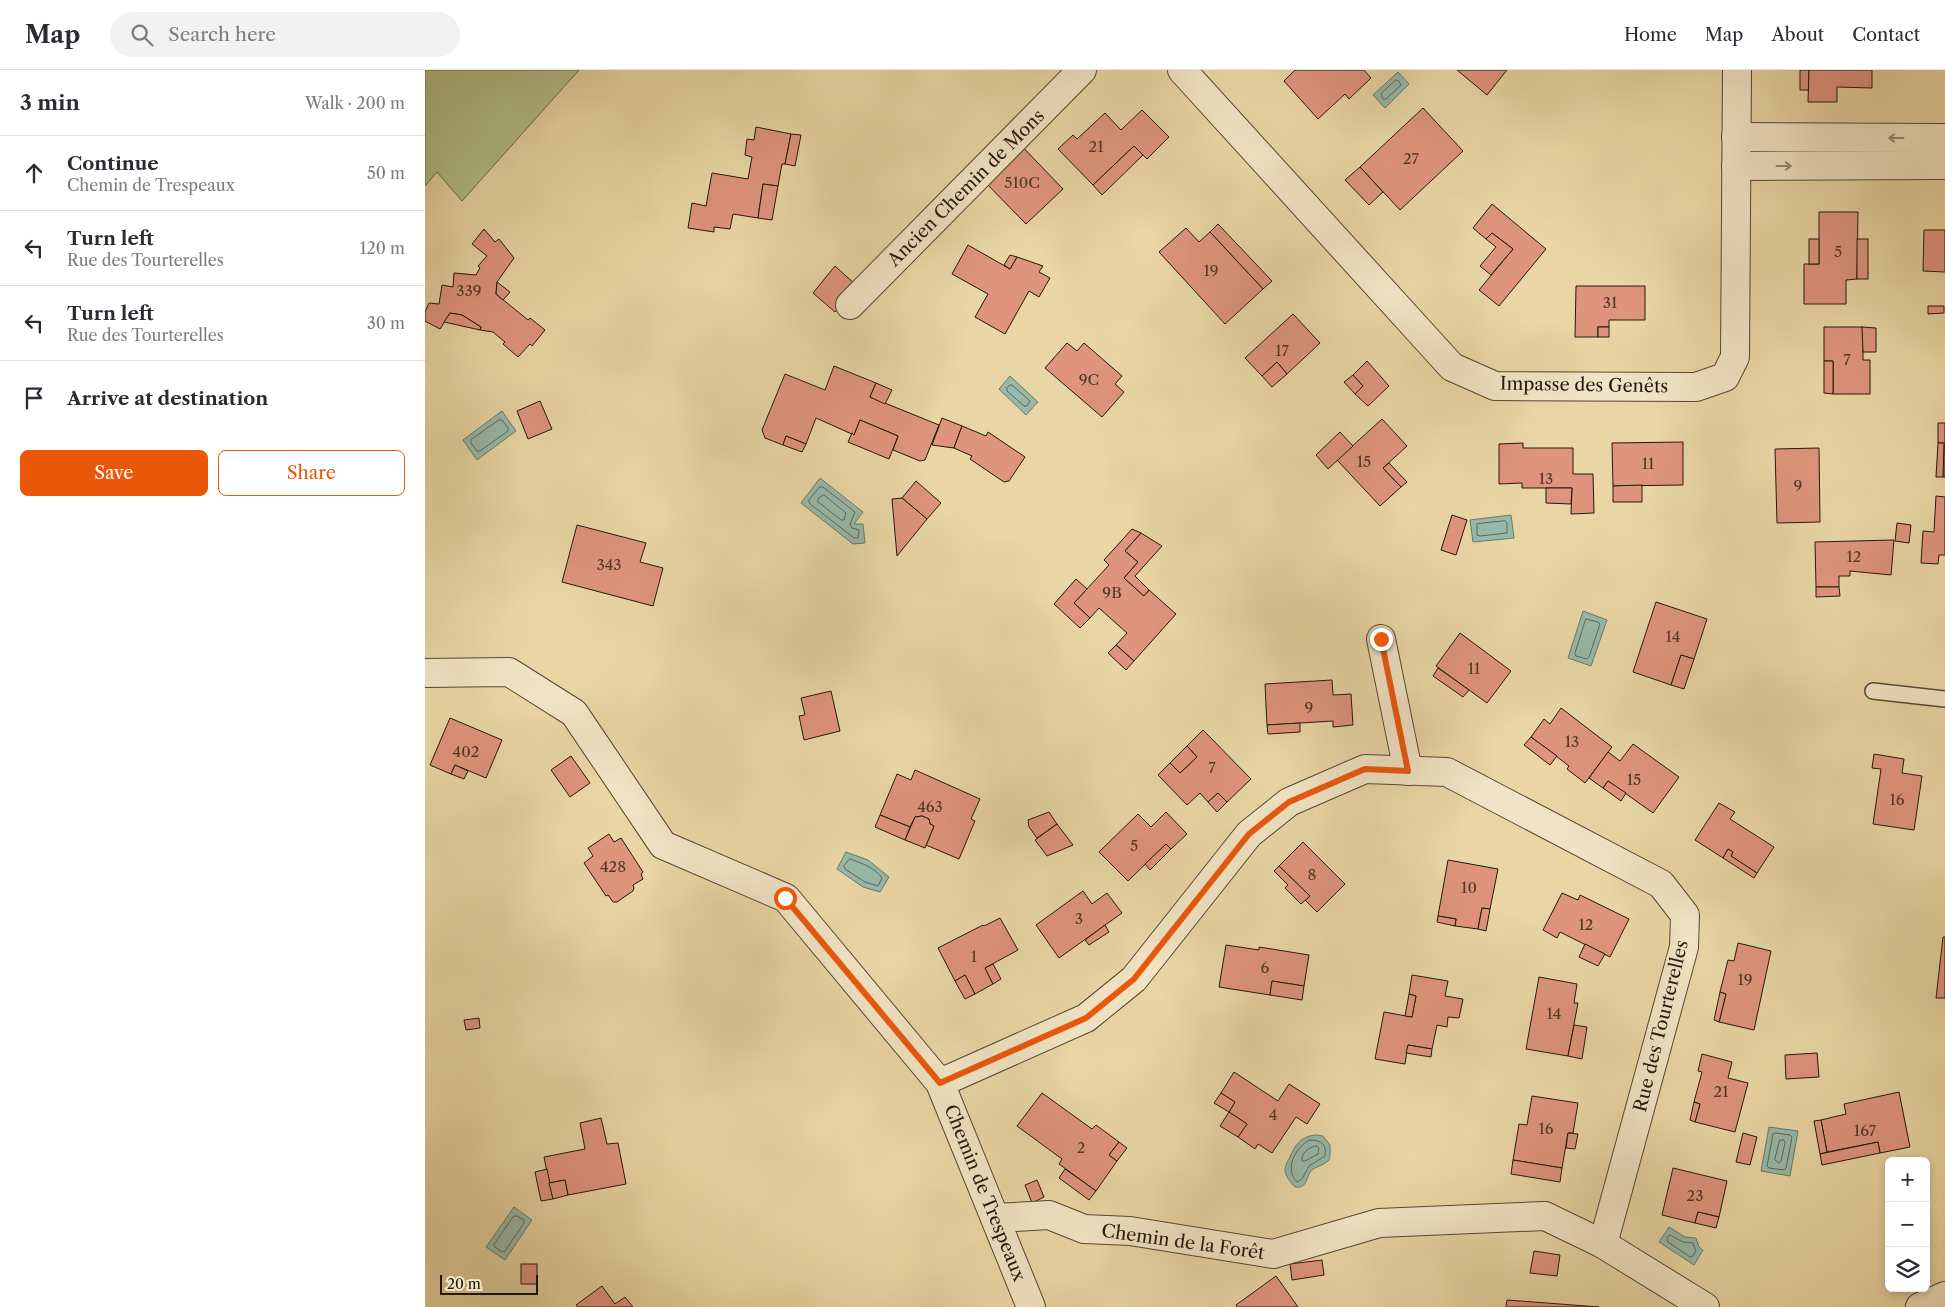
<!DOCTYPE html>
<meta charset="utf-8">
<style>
:root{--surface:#fff;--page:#f2f2f3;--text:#2b2b33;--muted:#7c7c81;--line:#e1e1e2;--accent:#ea580c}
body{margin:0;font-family:"Libre Caslon Text",serif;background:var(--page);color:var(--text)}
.controls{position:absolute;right:15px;bottom:15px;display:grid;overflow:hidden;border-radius:8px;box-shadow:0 2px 8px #0003}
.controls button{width:45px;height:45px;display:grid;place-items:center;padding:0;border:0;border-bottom:1px solid var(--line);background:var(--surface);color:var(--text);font:25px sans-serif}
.scale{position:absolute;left:15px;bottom:12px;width:98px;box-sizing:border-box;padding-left:5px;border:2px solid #23180d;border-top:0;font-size:14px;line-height:18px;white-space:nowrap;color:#23180d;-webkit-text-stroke:4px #f1e4c4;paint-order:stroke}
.stop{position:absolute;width:15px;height:15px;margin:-11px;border:4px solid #ea580c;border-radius:50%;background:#fff}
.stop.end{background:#ea580c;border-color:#fff;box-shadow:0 1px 5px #0008}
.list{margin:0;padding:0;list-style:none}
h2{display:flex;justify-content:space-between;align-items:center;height:65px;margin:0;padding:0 20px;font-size:21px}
h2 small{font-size:16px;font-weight:400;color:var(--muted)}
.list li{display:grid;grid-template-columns:32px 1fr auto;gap:15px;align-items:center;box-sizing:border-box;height:75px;padding:0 20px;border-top:1px solid var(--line)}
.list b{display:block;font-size:19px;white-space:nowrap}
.list p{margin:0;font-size:16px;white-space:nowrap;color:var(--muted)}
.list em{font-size:16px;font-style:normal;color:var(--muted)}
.actions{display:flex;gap:10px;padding:15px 20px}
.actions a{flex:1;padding:11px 0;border:1px solid var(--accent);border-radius:8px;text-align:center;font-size:18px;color:var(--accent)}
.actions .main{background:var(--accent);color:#fff}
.icon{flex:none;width:28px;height:28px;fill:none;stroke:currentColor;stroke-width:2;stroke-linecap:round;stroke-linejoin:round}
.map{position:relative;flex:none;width:1520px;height:1237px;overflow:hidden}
header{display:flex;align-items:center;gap:30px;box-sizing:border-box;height:70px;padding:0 25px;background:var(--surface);border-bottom:1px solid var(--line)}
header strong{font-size:24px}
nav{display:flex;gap:28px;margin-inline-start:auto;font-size:18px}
.search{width:350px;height:45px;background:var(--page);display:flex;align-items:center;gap:12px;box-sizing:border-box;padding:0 18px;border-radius:28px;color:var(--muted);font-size:19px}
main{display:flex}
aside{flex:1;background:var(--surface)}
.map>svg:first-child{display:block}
.green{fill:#b3be88;stroke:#6b6b4a}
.water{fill:#97b9a9;stroke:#69796b}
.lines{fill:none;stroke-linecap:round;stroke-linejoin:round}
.shore{stroke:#5d685b;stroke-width:1}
.building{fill:#df947d;stroke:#23180d}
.lane-casing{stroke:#544833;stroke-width:18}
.street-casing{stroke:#544833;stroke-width:30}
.lane{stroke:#f1e4c4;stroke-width:15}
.street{stroke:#f1e4c4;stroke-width:28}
.oneway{stroke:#948872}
.route{stroke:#ea580c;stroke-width:6}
.labels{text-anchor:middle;stroke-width:5;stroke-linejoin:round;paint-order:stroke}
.number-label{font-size:15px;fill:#523729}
.street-label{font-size:18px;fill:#23180d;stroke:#f1e4c4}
</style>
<header>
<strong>Map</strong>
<div class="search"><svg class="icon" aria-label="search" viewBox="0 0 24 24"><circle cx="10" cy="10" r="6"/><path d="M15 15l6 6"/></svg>Search here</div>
<nav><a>Home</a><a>Map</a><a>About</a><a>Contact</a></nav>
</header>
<main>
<aside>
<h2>3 min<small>Walk · 200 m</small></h2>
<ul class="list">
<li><svg class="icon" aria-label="ahead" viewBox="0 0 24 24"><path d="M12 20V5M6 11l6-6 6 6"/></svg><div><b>Continue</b><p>Chemin de Trespeaux</p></div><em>50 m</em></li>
<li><svg class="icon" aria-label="left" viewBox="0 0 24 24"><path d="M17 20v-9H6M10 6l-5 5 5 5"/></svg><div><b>Turn left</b><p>Rue des Tourterelles</p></div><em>120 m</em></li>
<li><svg class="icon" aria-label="left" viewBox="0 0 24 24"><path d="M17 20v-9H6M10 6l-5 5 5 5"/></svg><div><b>Turn left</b><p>Rue des Tourterelles</p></div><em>30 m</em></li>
<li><svg class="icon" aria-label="arrive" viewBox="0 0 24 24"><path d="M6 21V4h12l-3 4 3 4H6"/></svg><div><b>Arrive at destination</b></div></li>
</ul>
<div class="actions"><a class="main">Save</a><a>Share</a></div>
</aside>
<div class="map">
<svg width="1520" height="1237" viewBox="0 0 1520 1237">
<rect width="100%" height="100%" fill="#e9d6a4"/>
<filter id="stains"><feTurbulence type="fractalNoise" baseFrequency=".004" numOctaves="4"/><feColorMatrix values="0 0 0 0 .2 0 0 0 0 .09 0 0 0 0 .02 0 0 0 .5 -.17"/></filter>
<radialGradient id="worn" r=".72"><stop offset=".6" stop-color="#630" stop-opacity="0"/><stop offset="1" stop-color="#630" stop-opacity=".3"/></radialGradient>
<path class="green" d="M0,0H154L37,131L12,102L0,116Z"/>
<g class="water">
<path d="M973,2L984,14L960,38L948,25Z"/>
<path d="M585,306L613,332L601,345L574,319Z"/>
<path d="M77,341L91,361L52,390L38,370Z"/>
<path d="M395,408L438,442L429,454H438L440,473L428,474L376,433Z"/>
<path d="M1086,445L1089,468L1048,472L1045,450Z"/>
<path d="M1158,541L1182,550L1166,596L1143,588Z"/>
<path d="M421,782L443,790L464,807L455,822L438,817L412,799Z"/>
<path d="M1344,1057L1373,1061L1365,1106L1336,1101Z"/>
<path d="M891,1065L898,1066L905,1075C905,1080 906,1087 903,1091C899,1095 893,1096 888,1099C880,1105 884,1119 870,1117C866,1113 860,1106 860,1100C860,1096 862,1092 864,1089C870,1075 876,1066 891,1065Z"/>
<path d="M89,1137L107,1150L80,1190L61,1177Z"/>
<path d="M1244,1157L1260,1167L1271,1168L1274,1177L1278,1180L1269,1195L1234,1172Z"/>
</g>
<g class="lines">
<g class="shore">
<path d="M971,10L974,11L976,15L961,29H958L956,24Z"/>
<path d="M585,315H587L605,331L602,336H599L582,321V318Z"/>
<path d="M74,350H77L83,358V361L55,381H52L46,373V370Z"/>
<path d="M395,417H398L430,442L425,454L427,458L434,460L433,468H429L384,433V430Z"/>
<path d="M399,425L421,443L419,450H416L393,432V429Z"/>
<path d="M1080,451L1082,453V463L1055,466L1052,465V454Z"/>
<path d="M1161,549L1173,552L1175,554L1164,587L1162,589L1151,586L1150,584Z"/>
<path d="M425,789C437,793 450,798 457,808L453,816L440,812L420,799L419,796Z"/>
<path d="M1351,1063L1365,1065L1367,1067L1361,1098L1359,1100L1344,1098L1342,1096L1348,1064Z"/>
<path d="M885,1070C897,1070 902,1075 900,1086L884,1096L877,1109L872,1112C859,1099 870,1077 885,1070Z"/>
<path d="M1355,1070H1359L1360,1073L1356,1091L1354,1093L1350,1090Z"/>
<path d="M891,1076L894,1078L893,1084L880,1091H877C876,1083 884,1077 891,1076Z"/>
<path d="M89,1146H92L99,1150V1153L80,1181L77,1182L70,1177L69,1175Z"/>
<path d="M1245,1165L1258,1172L1268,1173L1271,1181L1268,1186L1265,1187L1243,1172L1242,1169Z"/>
</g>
</g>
<g class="building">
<path d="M870,0H939L946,8L924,29L920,24L893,49L859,11Z"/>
<path d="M1032,0H1082L1062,25Z"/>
<rect x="1375" y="0" width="9" height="20"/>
<path d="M1384,0H1447V18L1412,17V32H1383Z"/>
<path d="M998,38L1038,81L975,140L935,97Z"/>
<path d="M717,40L744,67L722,89L709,76L668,115L633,79L648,65L652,69L680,43L696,60Z"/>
<path d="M331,57L366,64L360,94H357L353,116L338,114L333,148L308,144L305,159L289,157V162L263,158L267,133L281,136L287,103L323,109L327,87L320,85L322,69L329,70Z"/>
<path d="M366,64L376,65L370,96L360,94Z"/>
<path d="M590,69L638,119L601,154L555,107Z"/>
<path d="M709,76L718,85L677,125L668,115Z"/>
<path d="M935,97L958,122L944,135L920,110Z"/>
<path d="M338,114L353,116L347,150L333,148Z"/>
<path d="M1067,134L1121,179L1074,236L1054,220L1088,179L1067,163L1061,169L1048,158Z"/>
<path d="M1394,142H1433L1432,209L1421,210V234H1379V194H1394Z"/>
<path d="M793,154L847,211L838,219L785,162Z"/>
<path d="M761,158L774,172L785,162L838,219L800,254L734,182Z"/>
<path d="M59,159L70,172L74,169L89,188L72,212L71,224L103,250L105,248L120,260L107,276L105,274L93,287L78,274L80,272L68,262L55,260L56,257L37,245L25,243L15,259L0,251V242L4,233L14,234L17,215L28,217L29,203L51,205L55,198L53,196L62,186L47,174Z"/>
<path d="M1499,160H1520V202L1498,201Z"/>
<path d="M1067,163L1088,179L1066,205L1055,196L1071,177L1061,169Z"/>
<rect x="1384" y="169" width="10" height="25"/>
<rect x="1432" y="169" width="11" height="40"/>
<path d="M543,175L585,199L592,187L618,196L614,202L625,208L614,227L604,221L580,264L550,247L563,224L527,204Z"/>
<path d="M585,185L592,187L585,199L579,195Z"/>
<path d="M410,196L432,216L410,242L388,223Z"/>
<path d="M72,212L85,222L78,230L71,224Z"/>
<path d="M1151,216H1220V250H1184V257H1173V267H1150Z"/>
<path d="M1503,236H1519V243L1503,244Z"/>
<path d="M25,243L37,245L56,257L55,260L19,252Z"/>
<path d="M868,244L895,273L862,304L852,292L837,306L820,288Z"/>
<rect x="1173" y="257" width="11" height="10"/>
<path d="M1399,257H1438V290H1445V324H1408V291H1399Z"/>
<path d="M1437,257L1451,258V282H1438Z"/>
<path d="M642,273L652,281L659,273L697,306L690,314L699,322L677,347L620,298Z"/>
<path d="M942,291L964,316L943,336L930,324L938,316L928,305Z"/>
<path d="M1399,291H1408V324L1399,323Z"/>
<path d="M852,292L862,304L847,317L837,306Z"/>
<path d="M409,296L451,313L445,327L514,355L500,390L495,391L468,380L473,366L435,350L429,365L391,348L381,374L361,366L358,375L340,368L337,360L360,304L400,320Z"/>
<path d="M928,305L938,316L930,324L919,312Z"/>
<path d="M451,313L467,320L460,334L445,327Z"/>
<path d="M115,331L127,359L103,369L92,341Z"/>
<path d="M517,348L537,356L529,378L507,375Z"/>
<path d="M957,349L982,376L958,398L976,417L955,436L912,390Z"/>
<path d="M435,350L473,366L464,389L423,372L427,363L429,365Z"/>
<path d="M1513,353H1520V407H1518L1519,373H1513Z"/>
<path d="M537,356L561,366L563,362L600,387L584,411L579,412L545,389L547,386L529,378Z"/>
<path d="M915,362L928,376L903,399L891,385Z"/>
<path d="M361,366L381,374L377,382L358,375Z"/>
<path d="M1258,372V415L1188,416L1187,373Z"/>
<path d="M1098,373V378H1148V404H1168L1169,443L1146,444L1147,418H1097V413L1074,414V374Z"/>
<path d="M1513,373H1519L1518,407H1511Z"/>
<path d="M1394,378L1395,452L1352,453L1350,379Z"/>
<path d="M964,393L982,412L976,417L958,398Z"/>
<path d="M491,411L516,433L502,449L477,428Z"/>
<path d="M1217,415V432H1188V416Z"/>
<path d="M1121,418H1147L1146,434L1121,433Z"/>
<path d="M1511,426L1520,427V485H1514L1513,494L1496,493L1498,461L1509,462Z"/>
<path d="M477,428L502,449L472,486L467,429Z"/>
<path d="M1027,445L1042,450L1031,485L1016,480Z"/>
<path d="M1472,453L1486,455L1484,473L1470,471Z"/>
<path d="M152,455L221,473L215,492L238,498L228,536L137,512Z"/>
<path d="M707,459L716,463L700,481L713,492L699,508L719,526L724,520L751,544L709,591L691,575L702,563L674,538L665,548L649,533L684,495L679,490Z"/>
<path d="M716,463L737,476L710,506L724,520L719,526L699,508L713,492L700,481Z"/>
<path d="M1469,470L1466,505L1425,501V506H1414V517H1391L1390,472Z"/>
<path d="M651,509L662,519L649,533L665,548L655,558L629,534Z"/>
<path d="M1391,517H1414L1415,526L1391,527Z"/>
<path d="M1231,532L1282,549L1269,589L1256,585L1246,615L1208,602Z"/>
<path d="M1035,563L1086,601L1062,633L1011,596Z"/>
<path d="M691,575L709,591L701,600L683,583Z"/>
<path d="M1256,585L1269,589L1259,619L1246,615Z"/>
<path d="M1013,598L1044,620L1038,627L1008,606Z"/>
<path d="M907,610L908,625L926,624L928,655L908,657V651L842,655L840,614Z"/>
<path d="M406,621L415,661L379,670L374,646L380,645L376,628Z"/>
<path d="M1136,638L1187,677L1160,713L1142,699L1144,696L1106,667L1119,649L1125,654Z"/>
<path d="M25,648L77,670L61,708L30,695L26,704L5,695Z"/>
<path d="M875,653V662L843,664L842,655Z"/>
<path d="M778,660L826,709L802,732L793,723L783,732L775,723L762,735L733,705L745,693L755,703L772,687L762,676Z"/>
<path d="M1106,667L1132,686L1125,695L1099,675Z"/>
<path d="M1208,674L1254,707L1228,743L1183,711L1178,718L1164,708L1183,682L1195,691Z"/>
<path d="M762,676L772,687L755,703L745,693Z"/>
<path d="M1449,684L1479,689L1477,703L1497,706L1489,760L1448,754L1456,699L1447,698Z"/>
<path d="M146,686L165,713L145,727L126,700Z"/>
<path d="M30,695L43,701L39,709L26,704Z"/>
<path d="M490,700L555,729L546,749L550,751L534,789L501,775L509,756L505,754L504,749L497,746L490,747L485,757L455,745L472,704L486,710Z"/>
<path d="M1183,711L1201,723L1196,731L1178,718Z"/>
<path d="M793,723L802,732L792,742L783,732Z"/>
<path d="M1294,733L1310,742L1305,749L1349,777L1332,803L1306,786L1308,782L1303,779L1298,788L1270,770Z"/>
<path d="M624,742L632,754L612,768L604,757L603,750Z"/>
<path d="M741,742L762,764L746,779L741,774L703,811L674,782L713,744L726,757Z"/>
<path d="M455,745L485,757L480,770L450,757Z"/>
<path d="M497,746L504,749L505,754L509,756L500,778L480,770L490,747Z"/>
<path d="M632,754L648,775L622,786L610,770Z"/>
<path d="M184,764L189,772L196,768L218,802L216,804L218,809L208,815L209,818L208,821L192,832H188L183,825L181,826L159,793L168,786L163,778Z"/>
<path d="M878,772L920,814L892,842L880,830L885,826L854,796Z"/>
<path d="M741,774L746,779L725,800L720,794Z"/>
<path d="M1303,779L1308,782L1306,786L1332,803L1329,808L1298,788Z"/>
<path d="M1023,790L1073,799L1065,839L1057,838L1053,859L1030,856L1031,849L1013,846Z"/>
<path d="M854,796L885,826L876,834L860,818L863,815L849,801Z"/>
<path d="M658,821L667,834L682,823L697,843L634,888L611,855Z"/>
<path d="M1137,823L1153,830L1155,825L1204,849L1185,887L1135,862L1132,868L1118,860Z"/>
<path d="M1057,838L1065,839L1061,861L1053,859Z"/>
<path d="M1013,846L1031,849L1030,856L1012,852Z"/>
<path d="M575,848L593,880L560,898L568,914L550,924L540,905L530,911L513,878L558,855L559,856Z"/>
<path d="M680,855L684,862L664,875L660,870Z"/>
<path d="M1518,867H1520V928H1511Z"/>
<path d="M1313,873L1346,881L1329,960L1294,952L1301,924L1295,922L1303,890L1309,891Z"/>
<path d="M1160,874L1180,884L1173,896L1154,887Z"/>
<path d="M801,875L834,880V877L884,885L879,916L847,911L845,925L794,917Z"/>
<path d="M568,894L576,909L568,914L560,898Z"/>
<path d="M540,905L550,924L540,929L530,911Z"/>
<path d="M987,905L1023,911L1020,926L1038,929L1034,948L1023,947L1022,957L1012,955L1007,979L983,975L980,994L950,989L959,942L987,947L991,926L984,924Z"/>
<path d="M1114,907L1152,914L1149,933H1153L1143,986L1101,979Z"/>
<path d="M847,911L879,916L877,930L845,925Z"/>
<path d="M1295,922L1301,924L1294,952L1289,950Z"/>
<path d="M984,924L991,926L987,947L980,946Z"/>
<path d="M54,948L55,958L41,960L39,950Z"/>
<path d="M1149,955L1162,957L1157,989L1143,986Z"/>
<path d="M983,975L1007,979L1006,987L981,983Z"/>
<path d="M1392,983L1394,1007L1361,1009L1360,985Z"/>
<path d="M1277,984L1307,992L1303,1008L1323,1013L1310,1062L1270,1052L1275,1034L1269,1032L1277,1002L1273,1001Z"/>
<path d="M809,1002L853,1031L864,1014L895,1034L882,1054L871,1047L847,1083L833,1074L830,1079L813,1067L822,1054L804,1042L810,1032L796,1023Z"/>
<path d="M1474,1022L1485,1077L1455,1083L1453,1072L1402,1082L1396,1050L1421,1044L1419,1034Z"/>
<path d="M617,1023L667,1059L671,1055L694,1072L684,1085L692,1091L671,1121L634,1094L637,1089L592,1056Z"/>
<path d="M796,1023L810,1032L804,1042L789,1033Z"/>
<path d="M1107,1026L1153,1033L1148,1063H1143L1137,1098L1088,1090L1094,1054L1102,1055Z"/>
<path d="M1269,1032L1275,1034L1270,1052L1265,1050Z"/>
<path d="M804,1042L822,1054L813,1067L795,1056Z"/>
<path d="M176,1048L182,1074L193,1073L201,1114L143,1125L140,1110L124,1113L119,1087L160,1079L155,1053Z"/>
<path d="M1396,1050L1402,1082L1395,1084L1389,1051Z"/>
<path d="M1143,1063L1153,1064L1150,1079L1141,1078Z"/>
<path d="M1318,1063L1332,1067L1325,1095L1311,1092Z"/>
<path d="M694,1072L702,1078L692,1091L684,1085Z"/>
<path d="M1453,1072L1455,1083L1397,1095L1395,1084Z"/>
<path d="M1088,1090L1137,1098L1135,1112L1086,1104Z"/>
<path d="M1248,1098L1302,1111L1294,1147L1273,1142L1270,1153L1237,1145Z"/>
<path d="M122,1099L128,1129L116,1131L110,1102Z"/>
<path d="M640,1099L671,1121L664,1130L634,1108Z"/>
<path d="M140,1110L143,1125L128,1129L124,1113Z"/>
<path d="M612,1110L619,1127L607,1133L600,1115Z"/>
<path d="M1273,1142L1294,1147L1291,1158L1270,1153Z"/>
<path d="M1109,1181L1135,1185L1132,1206L1105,1203Z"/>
<path d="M897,1190L899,1205L867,1210L865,1194Z"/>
<rect x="96" y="1194" width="16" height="20"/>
<path d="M851,1206L873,1237H812L811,1235Z"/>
<path d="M177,1216L190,1234L200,1227L208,1237H153L151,1235Z"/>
<path d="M1082,1230L1174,1237H1081Z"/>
</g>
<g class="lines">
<defs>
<path id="lane" d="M1448,621L1520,629"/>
<g id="street">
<path d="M757,0L1027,297L1070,316L1271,317L1300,307L1310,287L1312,0"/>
<path d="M1311,67L1520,68"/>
<path d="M1311,96L1520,95"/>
<path d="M425,235L657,0"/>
<path d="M956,569L983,701"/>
<path d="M0,603L84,602L149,643L238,775L361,828L515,1013L606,1237"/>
<path d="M515,1013L661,948L709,909L824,764L864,732L940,699L1022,702L1236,814L1260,845L1259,877L1178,1174"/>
<path d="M571,1148L624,1145L659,1159L705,1161L848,1184L954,1153L1120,1146L1178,1174L1280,1237"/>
<path d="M1495,1237L1520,1226"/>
</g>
</defs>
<use href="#lane" class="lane-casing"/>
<use href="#street" class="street-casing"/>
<use href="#lane" class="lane"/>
<use href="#street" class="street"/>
</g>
<defs><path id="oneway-shaft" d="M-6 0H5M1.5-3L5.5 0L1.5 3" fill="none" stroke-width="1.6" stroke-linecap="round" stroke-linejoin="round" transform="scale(1.25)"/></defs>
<g class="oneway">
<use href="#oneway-shaft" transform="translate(1471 68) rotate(-180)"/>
<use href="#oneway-shaft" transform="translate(1359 96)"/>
</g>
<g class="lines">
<path class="route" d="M360,828L515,1013L661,948L709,909L824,764L864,732L940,699L983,701L956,569"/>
</g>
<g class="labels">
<g class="number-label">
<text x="671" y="82">21</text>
<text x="986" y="94">27</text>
<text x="597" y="118">510C</text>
<text x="1413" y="187">5</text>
<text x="786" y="206">19</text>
<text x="44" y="226">339</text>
<text x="1185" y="238">31</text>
<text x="857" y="286">17</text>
<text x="1422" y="295">7</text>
<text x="664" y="315">9C</text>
<text x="939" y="397">15</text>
<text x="1223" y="399">11</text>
<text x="1121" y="414">13</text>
<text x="1373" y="421">9</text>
<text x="1429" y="492">12</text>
<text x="184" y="500">343</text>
<text x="687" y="528">9B</text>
<text x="1248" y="572">14</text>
<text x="1049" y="604">11</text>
<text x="884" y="643">9</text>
<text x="1147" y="677">13</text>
<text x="41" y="687">402</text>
<text x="787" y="703">7</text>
<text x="1209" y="715">15</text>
<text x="1472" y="735">16</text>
<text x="505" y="742">463</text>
<text x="709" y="781">5</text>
<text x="188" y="802">428</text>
<text x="887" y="810">8</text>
<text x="1044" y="823">10</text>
<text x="654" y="854">3</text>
<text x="1161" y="860">12</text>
<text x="549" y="892">1</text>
<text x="840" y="903">6</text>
<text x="1320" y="915">19</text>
<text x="1129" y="949">14</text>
<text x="1296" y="1027">21</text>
<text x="848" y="1050">4</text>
<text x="1121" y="1064">16</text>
<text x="1440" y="1066">167</text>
<text x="656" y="1083">2</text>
<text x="1270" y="1131">23</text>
</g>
<g class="street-label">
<text transform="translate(541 118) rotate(-45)" y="6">Ancien Chemin de Mons</text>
<text transform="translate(1159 315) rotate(1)" y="6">Impasse des Genêts</text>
<text transform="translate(1236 956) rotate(-76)" y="6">Rue des Tourterelles</text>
<text transform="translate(560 1123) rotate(68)" y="6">Chemin de Trespeaux</text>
<text transform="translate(758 1172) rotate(8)" y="6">Chemin de la Forêt</text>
</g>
</g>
<rect width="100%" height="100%" filter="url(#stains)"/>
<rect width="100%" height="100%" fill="url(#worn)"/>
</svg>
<div class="controls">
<button>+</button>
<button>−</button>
<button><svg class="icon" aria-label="layers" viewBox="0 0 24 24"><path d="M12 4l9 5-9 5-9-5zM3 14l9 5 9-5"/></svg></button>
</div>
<div class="scale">20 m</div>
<div class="stop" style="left:360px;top:828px"></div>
<div class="stop end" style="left:956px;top:569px"></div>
</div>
</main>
